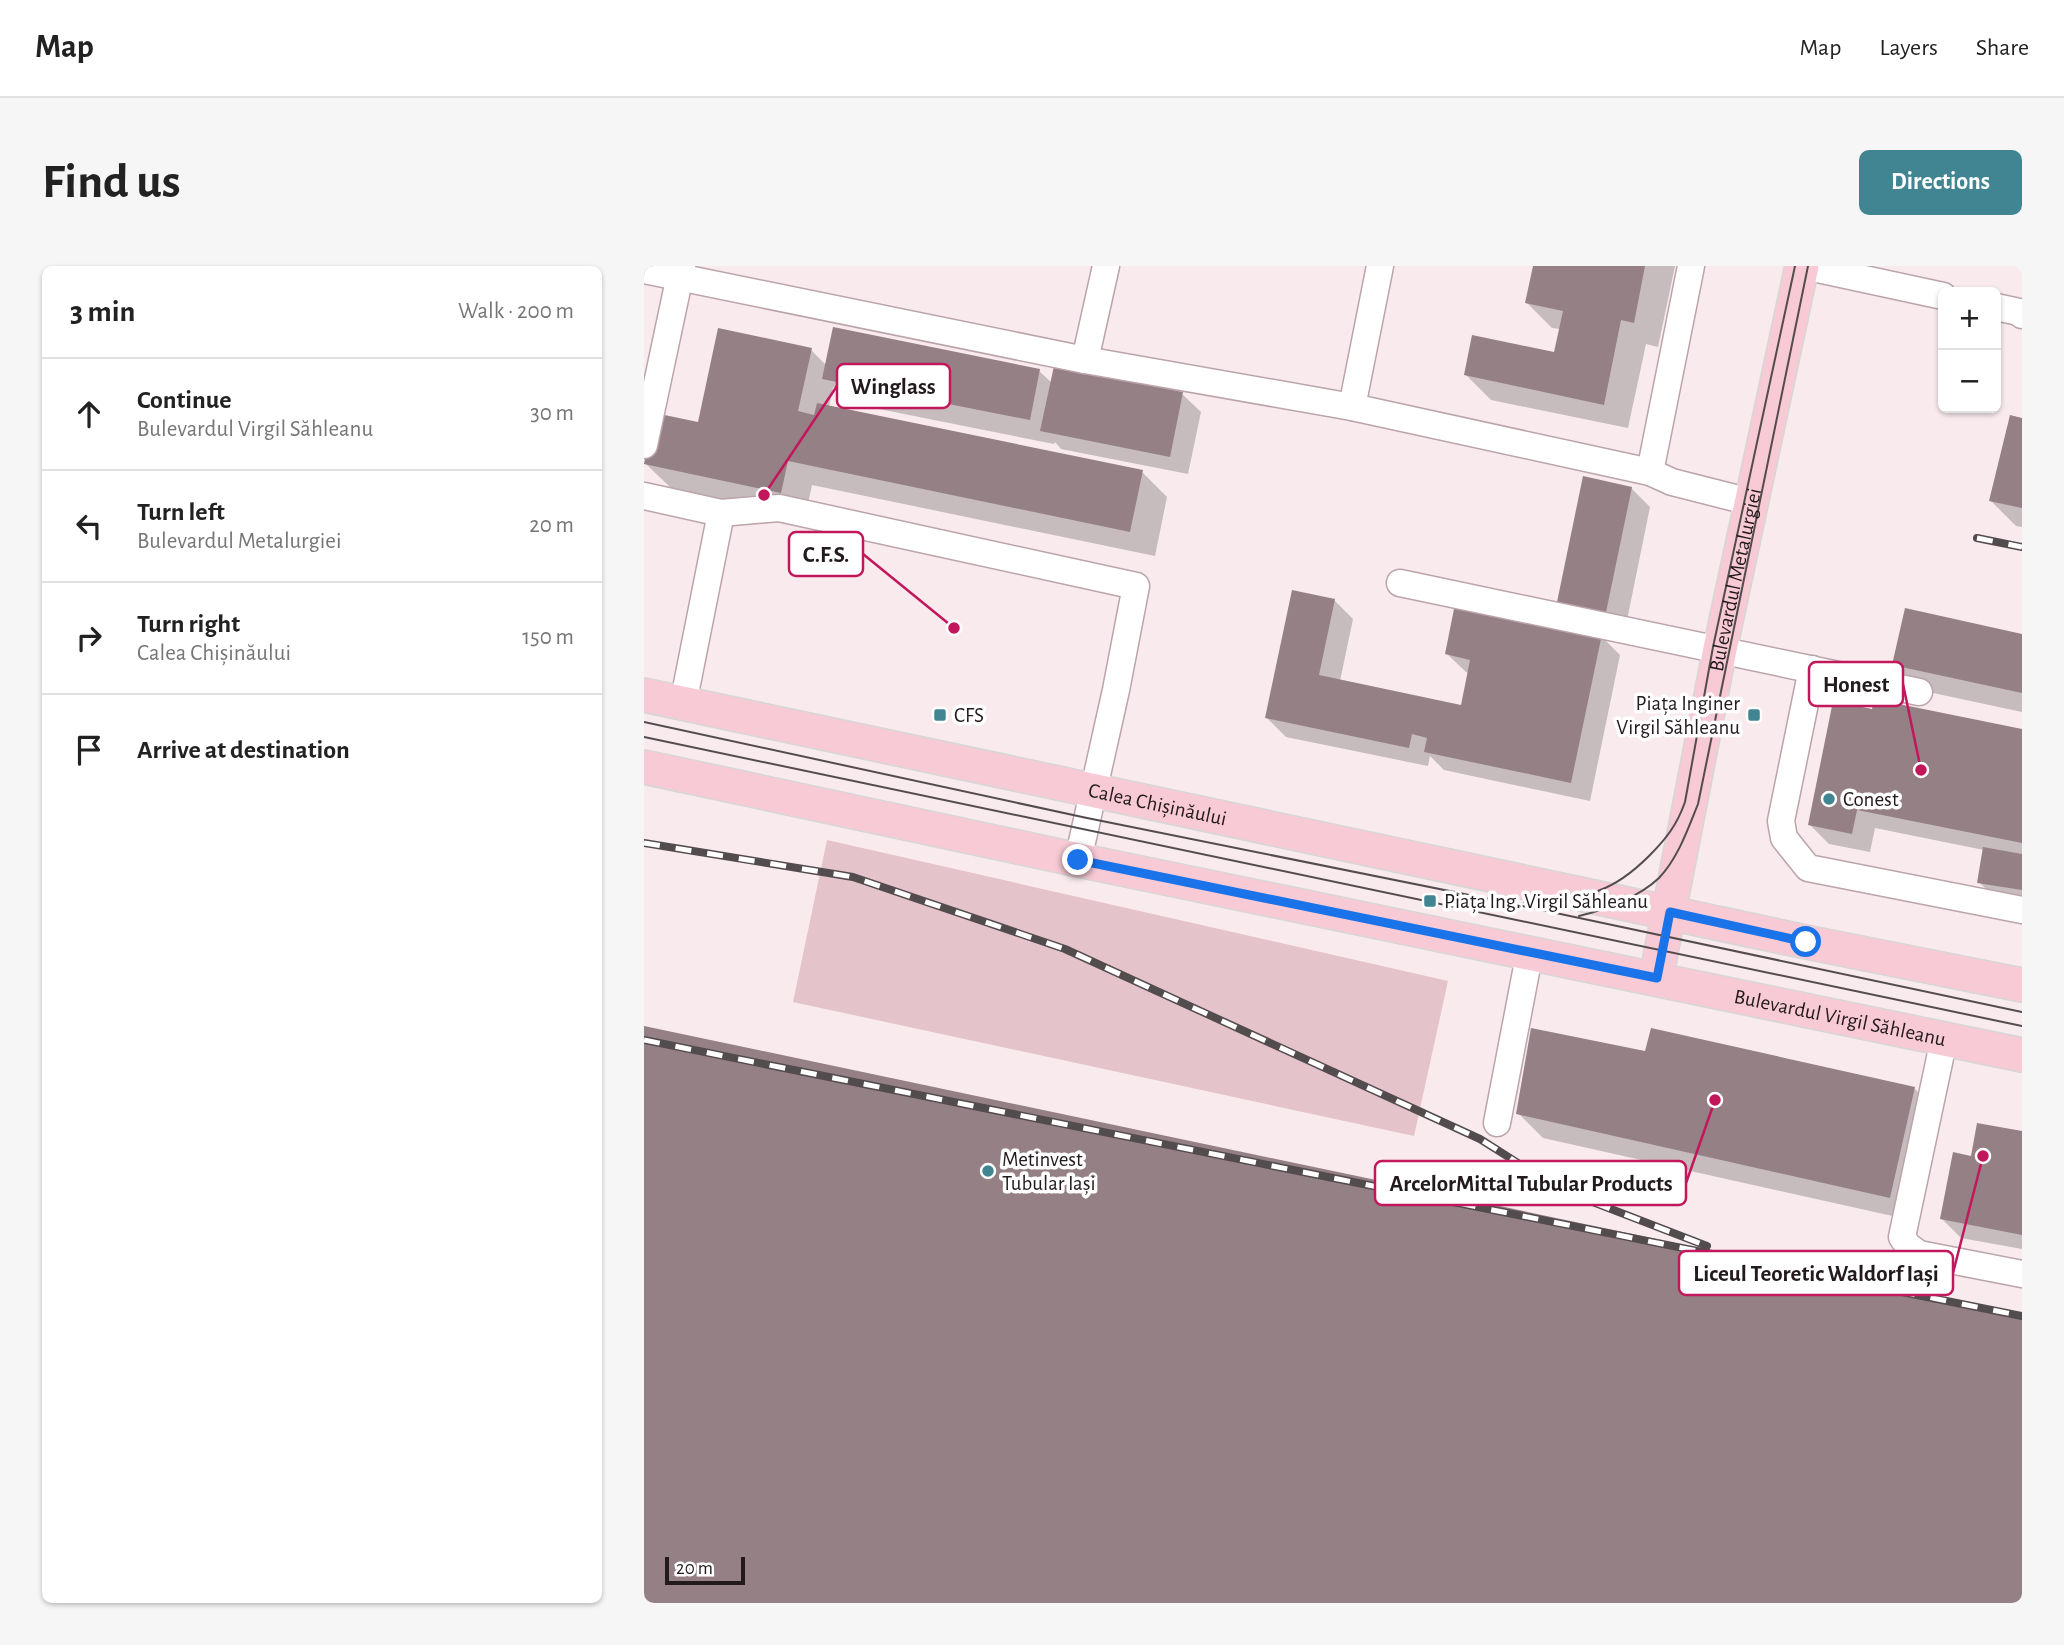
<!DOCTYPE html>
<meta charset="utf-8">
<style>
:root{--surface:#fff;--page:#f6f6f6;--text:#222;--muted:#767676;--line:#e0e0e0;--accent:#418593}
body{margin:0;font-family:"Alegreya Sans",sans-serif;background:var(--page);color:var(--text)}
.controls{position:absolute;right:21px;top:21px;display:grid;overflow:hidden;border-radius:10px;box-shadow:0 2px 5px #0004}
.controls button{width:63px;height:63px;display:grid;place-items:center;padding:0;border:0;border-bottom:2px solid var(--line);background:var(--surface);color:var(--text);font:35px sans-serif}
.scale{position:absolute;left:21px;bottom:18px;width:80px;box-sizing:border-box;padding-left:7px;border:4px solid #221a1c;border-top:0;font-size:19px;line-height:24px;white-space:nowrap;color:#221a1c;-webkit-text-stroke:5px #fff;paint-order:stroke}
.stop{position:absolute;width:21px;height:21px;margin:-16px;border:5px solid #1a73e8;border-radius:50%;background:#fff}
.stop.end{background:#1a73e8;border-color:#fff;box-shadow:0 2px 7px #0008}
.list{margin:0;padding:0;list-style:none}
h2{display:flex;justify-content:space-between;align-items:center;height:91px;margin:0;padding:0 28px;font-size:30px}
h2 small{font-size:23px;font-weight:400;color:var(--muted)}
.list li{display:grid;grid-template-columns:46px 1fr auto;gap:21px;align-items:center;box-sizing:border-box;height:112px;padding:0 28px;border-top:2px solid var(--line)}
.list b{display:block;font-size:26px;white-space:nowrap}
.list p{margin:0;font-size:23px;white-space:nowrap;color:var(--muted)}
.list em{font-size:23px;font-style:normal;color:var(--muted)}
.icon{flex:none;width:38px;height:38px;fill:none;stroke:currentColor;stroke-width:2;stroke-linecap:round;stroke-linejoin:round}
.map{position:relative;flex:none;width:1378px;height:1337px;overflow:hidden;border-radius:10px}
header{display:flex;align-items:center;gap:42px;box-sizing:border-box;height:98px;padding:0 35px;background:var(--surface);border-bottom:2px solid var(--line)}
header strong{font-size:33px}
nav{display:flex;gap:38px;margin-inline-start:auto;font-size:24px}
.intro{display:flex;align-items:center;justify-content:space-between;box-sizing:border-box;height:168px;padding:0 42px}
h1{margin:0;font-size:49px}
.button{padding:18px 32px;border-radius:10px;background:var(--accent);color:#fff;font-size:24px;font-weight:700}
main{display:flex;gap:42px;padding:0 42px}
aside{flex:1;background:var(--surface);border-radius:10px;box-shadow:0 2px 5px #0004}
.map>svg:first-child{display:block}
.built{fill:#f8eaed;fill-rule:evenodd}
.green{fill:#e5c3cb}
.shadow{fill:#0003}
.building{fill:#958085}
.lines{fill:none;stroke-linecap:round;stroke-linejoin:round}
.minor-casing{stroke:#bba4aa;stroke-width:29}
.major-casing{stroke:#d7d6d6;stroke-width:36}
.minor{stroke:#fff;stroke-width:26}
.major{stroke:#f8cad6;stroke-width:33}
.tram{stroke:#534c4e;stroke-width:2}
.rail-casing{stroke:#534c4e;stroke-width:8}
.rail{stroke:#fff;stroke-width:5;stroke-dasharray:16;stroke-linecap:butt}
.route{stroke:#1a73e8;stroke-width:9}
.poi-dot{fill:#418593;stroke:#fff;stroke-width:2.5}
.labels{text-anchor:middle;stroke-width:7;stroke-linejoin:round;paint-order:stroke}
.street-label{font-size:21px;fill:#221a1c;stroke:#fff}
.poi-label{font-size:21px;fill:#221a1c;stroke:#fff;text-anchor:start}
.leader{fill:none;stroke:#c2185b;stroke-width:2.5}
.callout-dot{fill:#c2185b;stroke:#fff;stroke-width:2.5}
.callout{fill:#fff;stroke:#c2185b;stroke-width:2.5}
.callout-label{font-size:23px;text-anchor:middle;font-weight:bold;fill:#221a1c}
</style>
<header>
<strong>Map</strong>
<nav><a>Map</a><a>Layers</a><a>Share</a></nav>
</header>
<div class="intro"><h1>Find us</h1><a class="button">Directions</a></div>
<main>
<aside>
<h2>3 min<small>Walk · 200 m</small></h2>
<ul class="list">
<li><svg class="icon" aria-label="ahead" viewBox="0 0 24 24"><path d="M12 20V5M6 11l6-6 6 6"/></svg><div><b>Continue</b><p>Bulevardul Virgil Săhleanu</p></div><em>30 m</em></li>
<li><svg class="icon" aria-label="left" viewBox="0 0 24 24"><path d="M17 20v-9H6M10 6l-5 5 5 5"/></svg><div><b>Turn left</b><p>Bulevardul Metalurgiei</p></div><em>20 m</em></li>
<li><svg class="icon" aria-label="right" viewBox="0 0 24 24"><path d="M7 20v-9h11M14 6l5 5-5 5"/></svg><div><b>Turn right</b><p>Calea Chișinăului</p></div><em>150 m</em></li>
<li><svg class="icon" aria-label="arrive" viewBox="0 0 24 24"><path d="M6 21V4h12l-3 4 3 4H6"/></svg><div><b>Arrive at destination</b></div></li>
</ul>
</aside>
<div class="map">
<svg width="1378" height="1337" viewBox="0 0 1378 1337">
<rect width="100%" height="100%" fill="#fef9fa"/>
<path class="built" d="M0,0H1378V1337H0ZM1299,26H1352V142H1299Z"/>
<path class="green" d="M183,574L804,715L770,870L149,736Z"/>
<g class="shadow">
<path d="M891,0H1031L1014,81L1002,78L984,162L847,134L822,109L911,88L916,63L908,62L883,37Z"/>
<path d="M167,84L183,100L395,105L408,117L538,128L557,146L544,208L417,183L411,176L410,178L205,137L189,121L185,141L498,206L523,231L511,290L168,219L161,251L27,222L2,198L56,158Z"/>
<path d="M1378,154V261L1372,260L1347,235Z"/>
<path d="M987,222L1006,241L980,369L933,359Z"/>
<path d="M690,334L709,353L696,415L818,441L825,407L822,406L803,388L957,370L976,389L946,535L800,504L786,490L784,500L642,471L623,452Z"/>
<path d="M1378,370V446L1275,424L1250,399Z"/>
<path d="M1229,445L1378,465V639L1354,635L1335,616L1340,584L1231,562L1226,586L1185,578L1166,559Z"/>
<path d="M1003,787L1270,822L1295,847L1271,955L899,872L874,847Z"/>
<path d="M1378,867V983L1317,972L1298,953L1328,892Z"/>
</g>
<g class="building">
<path d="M889,0H1001L990,57L977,54L960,139L820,109L828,69L910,86L919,45L881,37Z"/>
<path d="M189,61L396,103L386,154L178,113Z"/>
<path d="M74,62L168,82L154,145L170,149L173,137L499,204L486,266L144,195L137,227L0,198L11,147L54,156Z"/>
<path d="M410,100L539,126L526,191L396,165Z"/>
<path d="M1366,149L1378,152V242L1345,235Z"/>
<path d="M939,210L988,221L961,351L912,341Z"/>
<path d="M648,324L691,333L675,409L817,439L826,394L801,388L811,338L958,368L927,517L780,486L783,472L768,468L765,482L621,452Z"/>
<path d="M1261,342L1378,368V427L1248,399Z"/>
<path d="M1230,433L1378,463V577L1213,544L1208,568L1164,559L1189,435L1228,443Z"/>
<path d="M1339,581L1378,588V624L1333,617Z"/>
<path d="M0,760L1378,1050V1337H0Z"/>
<path d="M887,762L1001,785L1007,762L1271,821L1246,932L872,848Z"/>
<path d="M1333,857L1378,865V969L1296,953L1309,886L1327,890Z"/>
</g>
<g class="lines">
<defs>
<g id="minor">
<path d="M1160,0L1299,30"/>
<path d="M0,4L441,94L708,141L1006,206L1028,216L1107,236"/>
<path d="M1352,41L1375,46L1378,49"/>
<path d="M441,94L462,0"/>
<path d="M708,141L736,0"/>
<path d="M0,179L38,0"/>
<path d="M1006,206L1047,0"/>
<path d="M0,230L77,247L135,242L492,320L472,424L434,594"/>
<path d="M756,317L1275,426"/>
<path d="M1168,403L1137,555L1140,572L1164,602L1378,644"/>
<path d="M39,438L77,247"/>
<path d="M1300,773L1258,971L1264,980L1275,988L1378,1008"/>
<path d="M853,857L886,685"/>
</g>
<g id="major">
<path id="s1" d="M0,429L1162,676L1378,719"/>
<path id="s2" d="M0,501L434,594L1378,789"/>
<path id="s3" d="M1012,712L1076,383L1158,0"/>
</g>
</defs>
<use href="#minor" class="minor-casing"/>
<use href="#major" class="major-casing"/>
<use href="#minor" class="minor"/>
<use href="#major" class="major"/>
<g class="tram">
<path d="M0,456L443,552L855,635L1378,746"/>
<path d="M0,471L1378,760"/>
<path d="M880,636C937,630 962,633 1005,590C1022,573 1033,559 1041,536L1069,381L1151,0"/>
<path d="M935,650C961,644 995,631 1015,612C1034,592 1044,563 1054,538L1164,0"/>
</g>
<defs>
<g id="rail">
<path d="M1333,272L1378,281"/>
<path d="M0,577L209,611L421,683L836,873L915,923L1063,980"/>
<path d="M0,774L1378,1050"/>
</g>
</defs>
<use href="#rail" class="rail-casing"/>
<use href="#rail" class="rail"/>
</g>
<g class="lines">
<path class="route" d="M434,594L1013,712L1026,646L1162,676"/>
</g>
<g class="poi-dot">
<rect x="289" y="442" width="14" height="14" rx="3.5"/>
<rect x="1103" y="442" width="14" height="14" rx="3.5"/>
<circle cx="1185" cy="533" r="7"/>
<rect x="779" y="628" width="14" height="14" rx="3.5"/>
<circle cx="344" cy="905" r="7"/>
</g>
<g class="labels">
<g class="street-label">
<text dy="7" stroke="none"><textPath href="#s3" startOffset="406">Bulevardul Metalurgiei</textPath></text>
<text dy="7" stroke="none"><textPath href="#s1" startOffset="525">Calea Chișinăului</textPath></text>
<text dy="7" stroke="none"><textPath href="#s2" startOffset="1222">Bulevardul Virgil Săhleanu</textPath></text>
</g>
<g class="poi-label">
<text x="1096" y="444" text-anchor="end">Piața Inginer<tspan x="1096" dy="24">Virgil Săhleanu</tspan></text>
<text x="310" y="456">CFS</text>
<text x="1199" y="540">Conest</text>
<text x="800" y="642">Piața Ing. Virgil Săhleanu</text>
<text x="358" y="900">Metinvest<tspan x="358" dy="24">Tubular Iași</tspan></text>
</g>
</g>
<path class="leader" d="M120 229L193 120M310 362L219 288M1277 504L1259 418M1071 834L1042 917M1339 890L1309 1007"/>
<g class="callout-dot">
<circle cx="120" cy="229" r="7"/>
<circle cx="310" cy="362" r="7"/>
<circle cx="1277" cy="504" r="7"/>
<circle cx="1071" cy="834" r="7"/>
<circle cx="1339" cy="890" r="7"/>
</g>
<g class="callout">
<rect x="193" y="98" width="113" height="44" rx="7"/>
<rect x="145" y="266" width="74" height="44" rx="7"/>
<rect x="1165" y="396" width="94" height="44" rx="7"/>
<rect x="731" y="895" width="311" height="44" rx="7"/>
<rect x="1035" y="985" width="274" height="44" rx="7"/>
</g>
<g class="callout-label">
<text x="249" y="128">Winglass</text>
<text x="182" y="296">C.F.S.</text>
<text x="1212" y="426">Honest</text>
<text x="887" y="925">ArcelorMittal Tubular Products</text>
<text x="1172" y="1015">Liceul Teoretic Waldorf Iași</text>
</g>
</svg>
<div class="controls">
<button>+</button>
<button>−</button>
</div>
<div class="scale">20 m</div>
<div class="stop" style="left:1162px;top:676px"></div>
<div class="stop end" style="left:434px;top:594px"></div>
</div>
</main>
